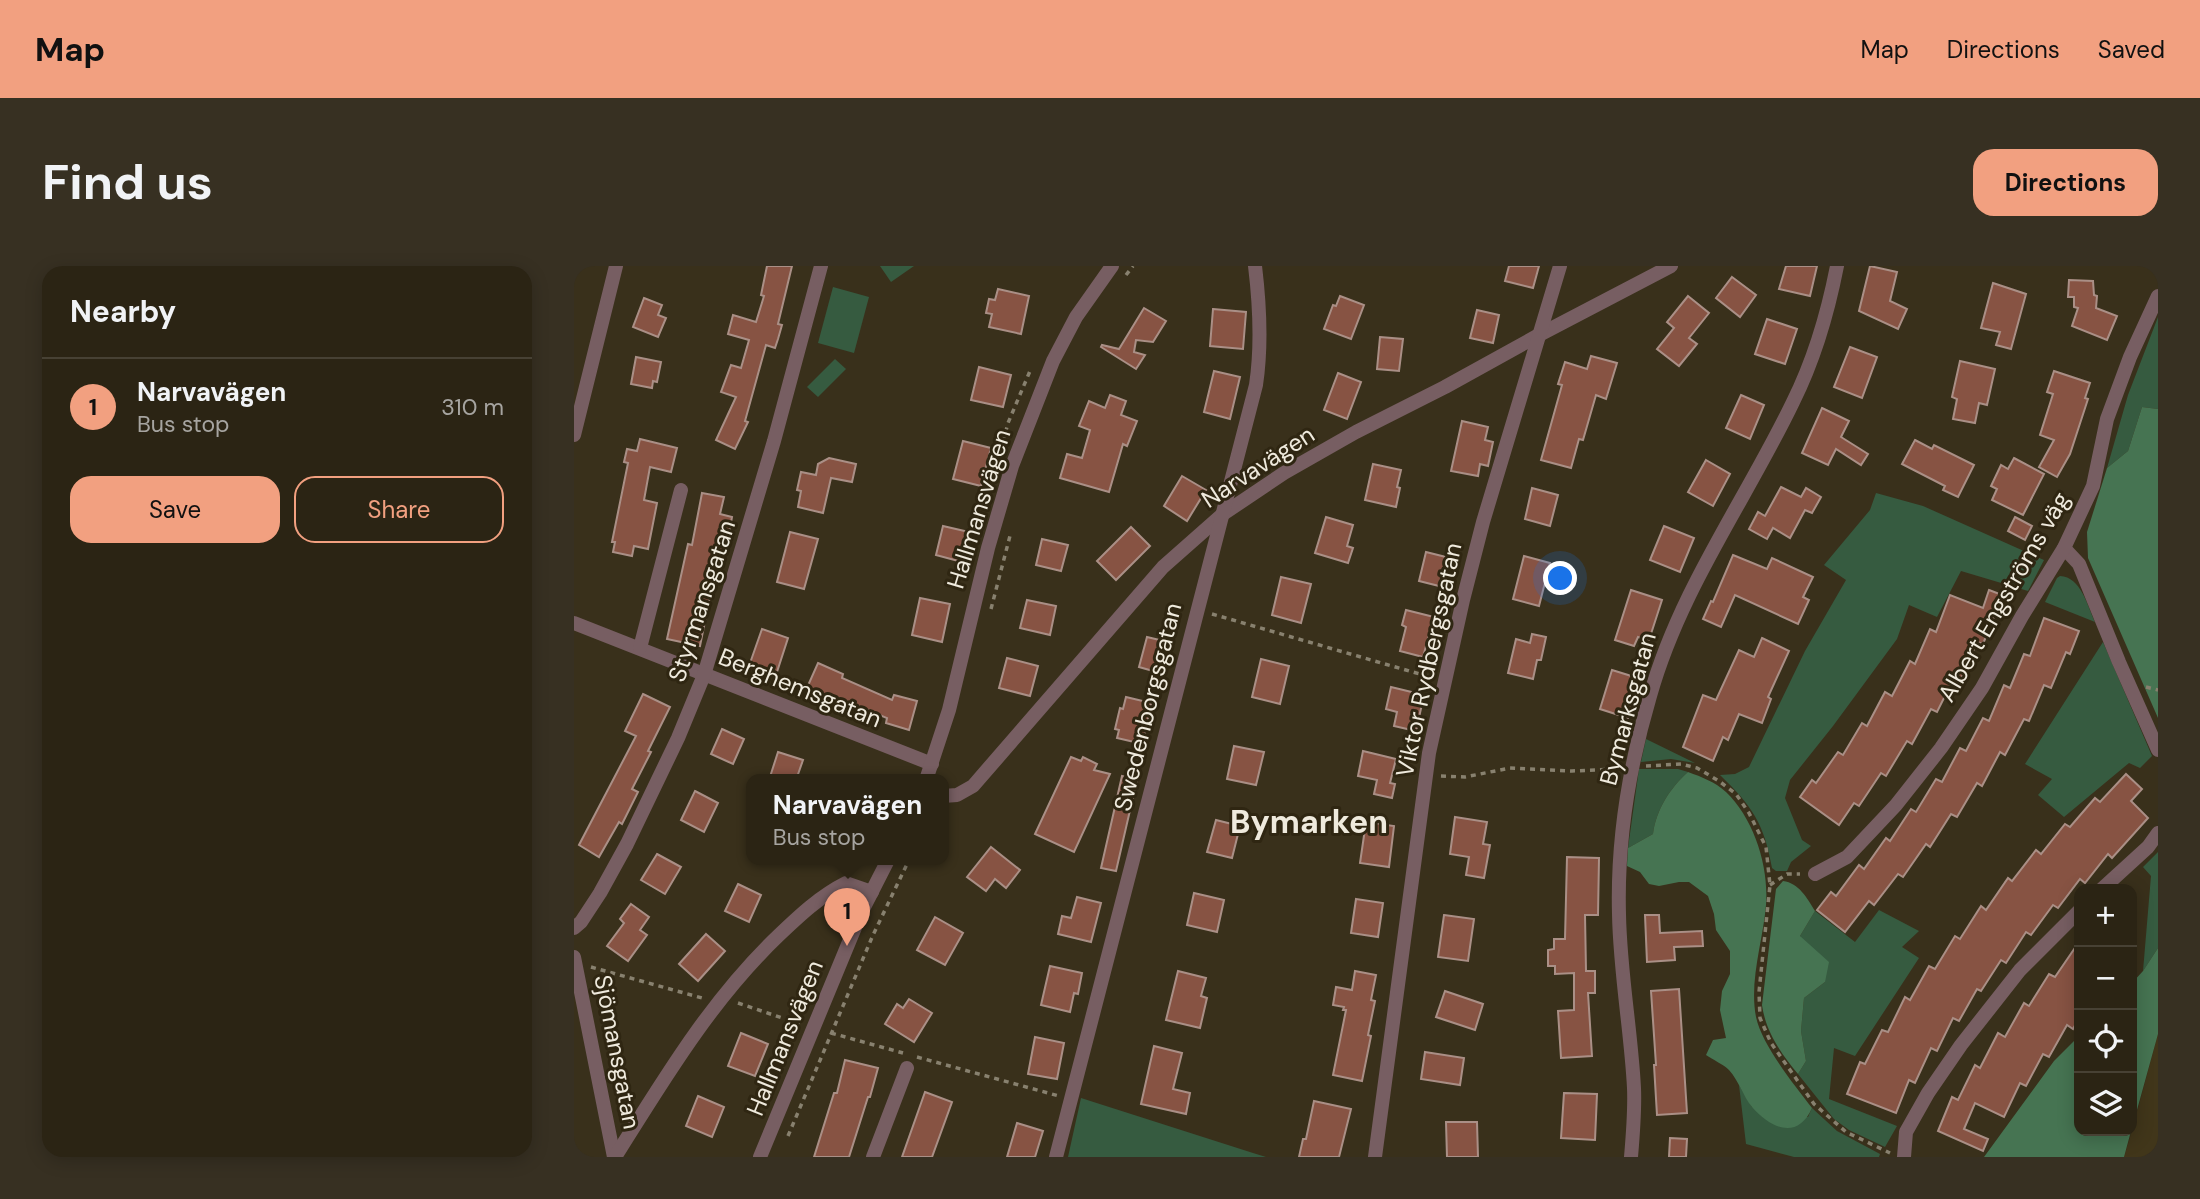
<!DOCTYPE html>
<meta charset="utf-8">
<style>
:root{--surface:#2b2414;--page:#373022;--text:#f1f3f6;--muted:#a6a4a0;--line:#474134;--accent:#f2a080}
body{margin:0;font-family:"DM Sans",sans-serif;background:var(--page);color:var(--text)}
.controls{position:absolute;right:21px;bottom:21px;display:grid;overflow:hidden;border-radius:14px;box-shadow:0 4px 18px #0003}
.controls button{width:63px;height:63px;display:grid;place-items:center;padding:0;border:0;border-bottom:2px solid var(--line);background:var(--surface);color:var(--text);font:35px sans-serif}
.you{position:absolute;left:987px;top:313px;width:24px;height:24px;margin:-18px;border:5px solid #fff;border-radius:50%;background:#1a73e8;box-shadow:0 0 0 10px #1a73e833}
.badge{display:grid;place-items:center;width:46px;height:46px;border-radius:50%;background:var(--accent);color:#111;font-size:23px;font-weight:700}
.pin{position:absolute;translate:-50% -58px;filter:drop-shadow(0 2px 4px #0008)}
.pin::after{content:'';position:absolute;top:37px;width:24px;height:21px;background:inherit;clip-path:polygon(0 0,100% 0,50% 100%)}
.popup{position:absolute;left:172px;top:508px;width:203px;height:91px;box-sizing:border-box;display:grid;place-content:center;border-radius:14px;background:var(--surface);filter:drop-shadow(0 2px 5px #0005);font-size:23px;white-space:nowrap;color:var(--muted)}
.popup b{font-size:26px;color:var(--text)}
.popup::after{content:'';position:absolute;left:50%;top:100%;margin-left:-14px;border:14px solid transparent;border-top-color:var(--surface)}
.list{margin:0;padding:0;list-style:none}
h2{display:flex;justify-content:space-between;align-items:center;height:91px;margin:0;padding:0 28px;font-size:30px}
h2 small{font-size:23px;font-weight:400;color:var(--muted)}
.list li{display:grid;grid-template-columns:46px 1fr auto;gap:21px;align-items:center;box-sizing:border-box;height:98px;padding:0 28px;border-top:2px solid var(--line)}
.list b{display:block;font-size:26px;white-space:nowrap}
.list p{margin:0;font-size:23px;white-space:nowrap;color:var(--muted)}
.list em{font-size:23px;font-style:normal;color:var(--muted)}
.actions{display:flex;gap:14px;padding:21px 28px}
.actions a{flex:1;padding:16px 0;border:2px solid var(--accent);border-radius:21px;text-align:center;font-size:24px;color:var(--accent)}
.actions .main{background:var(--accent);color:#111}
.icon{flex:none;width:38px;height:38px;fill:none;stroke:currentColor;stroke-width:2;stroke-linecap:round;stroke-linejoin:round}
.map{position:relative;flex:none;width:1584px;height:891px;overflow:hidden;border-radius:21px}
header{display:flex;align-items:center;gap:42px;box-sizing:border-box;height:98px;padding:0 35px;background:var(--accent);color:#111}
header strong{font-size:33px}
nav{display:flex;gap:38px;margin-inline-start:auto;font-size:24px}
.intro{display:flex;align-items:center;justify-content:space-between;box-sizing:border-box;height:168px;padding:0 42px}
h1{margin:0;font-size:49px}
.button{padding:18px 32px;border-radius:21px;background:var(--accent);color:#111;font-size:24px;font-weight:700}
main{display:flex;gap:42px;padding:0 42px}
aside{flex:1;background:var(--surface);border-radius:21px;box-shadow:0 4px 18px #0003}
.map>svg:first-child{display:block}
.built{fill:#41361a}
.green{fill:#365b40}
.forest{fill:#467452}
.building{fill:#875343;stroke:#aa8f86;stroke-width:2}
.lines{fill:none;stroke-linecap:round;stroke-linejoin:round}
.path{stroke:#88816f;stroke-width:3.5;stroke-dasharray:5 5;stroke-linecap:butt}
.street{stroke:#775e62;stroke-width:14}
.labels{text-anchor:middle;stroke-width:6;stroke-linejoin:round;paint-order:stroke}
.street-label{font-size:24px;fill:#efeadd;stroke:#2f2612}
.district-label{font-size:32px;font-weight:bold;fill:#efeadd;stroke:#2f2612}
</style>
<header>
<strong>Map</strong>
<nav><a>Map</a><a>Directions</a><a>Saved</a></nav>
</header>
<div class="intro"><h1>Find us</h1><a class="button">Directions</a></div>
<main>
<aside>
<h2>Nearby<small></small></h2>
<ul class="list">
<li><span class="badge">1</span><div><b>Narvavägen</b><p>Bus stop</p></div><em>310 m</em></li>
</ul>
<div class="actions"><a class="main">Save</a><a>Share</a></div>
</aside>
<div class="map">
<svg width="1584" height="891" viewBox="0 0 1584 891">
<rect width="100%" height="100%" fill="#39301b"/>
<path class="built" d="M1584,768V891H1550L1558,865Z"/>
<g class="green">
<path d="M306,0H340L317,16Z"/>
<path d="M259,21L295,31L280,87L244,77Z"/>
<path d="M1584,51V143L1568,141L1554,185L1533,202L1554,129Z"/>
<path d="M261,93L272,103L244,131L233,121Z"/>
<path d="M1302,227L1349,240L1470,294L1454,325L1387,305L1363,351L1335,339L1323,373L1259,460L1216,514L1211,532L1228,574L1237,580L1217,596L1213,605H1202L1198,602C1190,557 1178,540 1146,509L1161,508L1175,501L1231,385L1272,314L1250,299L1296,244Z"/>
<path d="M1486,310C1507,311 1513,339 1521,356L1471,336L1483,312Z"/>
<path d="M1529,376L1578,490L1566,502L1555,497L1490,551L1464,529L1478,513L1451,498Z"/>
<path d="M1072,473L1121,497L1097,493L1067,496Z"/>
<path d="M1065,503H1104L1114,506C1096,522 1082,544 1079,568L1054,582Z"/>
<path d="M1584,586V682L1569,705L1577,610L1569,601Z"/>
<path d="M1305,644L1345,665L1328,681L1345,692L1281,790L1260,782L1255,833L1323,860L1311,881L1275,864L1260,853L1224,808L1232,795L1227,765L1230,732L1251,716L1226,670L1241,645L1281,676Z"/>
<path d="M1165,819L1178,841L1234,851L1238,842L1263,865L1306,888L1305,891H1220L1172,878Z"/>
<path d="M507,832L679,887L692,891H494Z"/>
</g>
<g class="forest">
<path d="M1568,141L1584,143V452L1514,292L1513,266L1533,202L1554,185Z"/>
<path d="M1114,506C1128,511 1141,516 1152,526C1180,553 1195,600 1192,639C1189,675 1175,715 1182,751C1188,779 1220,819 1238,842C1224,874 1197,863 1178,841C1169,830 1165,815 1155,804C1149,798 1139,794 1132,789L1139,774L1152,772L1146,744L1148,725L1156,708V685L1142,664L1140,648L1134,630L1115,616H1105L1085,620L1075,618L1066,606L1053,600L1054,582L1079,568C1082,544 1096,522 1114,506Z"/>
<path d="M1209,615C1225,617 1233,632 1241,645L1226,670L1255,696L1251,716L1230,732L1227,765L1232,795L1224,808C1207,787 1192,767 1188,739L1202,623Z"/>
<path d="M1584,682V768L1558,862V717L1569,705Z"/>
<path d="M1505,770V865H1557L1550,891H1410L1480,795Z"/>
</g>
<g class="building">
<path d="M193,0H218L204,58L208,59L204,73L201,82L192,79L171,155L174,156L161,183L142,174L162,131L147,126L157,99L167,102L175,74L154,68L159,49L182,56L190,30L187,29Z"/>
<path d="M935,0H965L959,22L931,15Z"/>
<path d="M1212,0H1243L1236,30L1205,23Z"/>
<path d="M1296,0L1323,6L1316,35L1333,43L1324,63L1285,45Z"/>
<path d="M1158,11L1182,29L1166,51L1142,32Z"/>
<path d="M1495,14L1519,15L1520,29L1523,30L1522,42L1543,50L1533,74L1498,60L1504,42L1500,41V31H1494Z"/>
<path d="M1419,17L1452,28L1437,83L1422,79L1426,66L1407,62Z"/>
<path d="M424,23L455,30L447,68L415,61L418,48L412,47L415,33L421,34Z"/>
<path d="M766,30L790,39L777,73L750,63L759,39L762,40Z"/>
<path d="M1114,30L1135,47L1115,72L1123,78L1105,100L1083,83L1100,62L1093,56Z"/>
<path d="M70,32L88,39L84,49L92,52L84,71L59,61Z"/>
<path d="M570,42L592,55L579,76L562,74L560,86L571,89L562,103L527,81L528,79L545,83Z"/>
<path d="M639,43L672,46L669,83L636,80Z"/>
<path d="M903,44L925,49L919,77L896,72Z"/>
<path d="M1193,53L1223,63L1211,98L1181,88Z"/>
<path d="M806,71L829,73L825,105L803,103Z"/>
<path d="M1276,81L1303,91L1288,132L1260,121Z"/>
<path d="M1017,90L1043,97L1032,133L1022,129L1009,174L1005,173L997,202L967,194L988,119L984,118L991,96L1013,103Z"/>
<path d="M62,91L87,96L83,116L79,115L78,122L57,118Z"/>
<path d="M1386,95L1421,103L1413,139L1405,137L1401,157L1379,153L1383,133L1378,131Z"/>
<path d="M405,101L437,109L429,141L397,134Z"/>
<path d="M640,105L666,111L656,153L630,146Z"/>
<path d="M1480,105L1516,117L1511,132L1514,133L1496,188L1483,211L1465,201L1480,174L1466,169L1479,128L1473,126Z"/>
<path d="M764,107L787,116L773,153L750,144Z"/>
<path d="M536,129L552,135L547,149L563,155L553,180L549,178L535,226L486,212L493,188L508,192L516,164L505,160L515,135L531,142Z"/>
<path d="M1167,129L1190,139L1176,173L1152,162Z"/>
<path d="M1248,142L1275,155L1267,171L1294,188L1287,199L1262,183L1254,199L1228,187Z"/>
<path d="M888,155L914,161L911,174L919,176L914,200L906,198L904,210L877,205Z"/>
<path d="M66,173L103,182L97,206L76,201L70,234L83,237L74,283L60,280L58,290L39,286L41,276H38L54,197L50,196L53,183L63,185Z"/>
<path d="M1341,174L1358,183L1360,179L1400,199L1384,231L1369,224L1371,220L1328,198Z"/>
<path d="M389,175L417,182L407,220L379,213Z"/>
<path d="M255,192L282,198L278,216L257,212L249,247L224,241L227,225L223,224L227,206L242,209L244,198Z"/>
<path d="M1440,192L1470,208L1449,249L1418,234L1423,223L1417,220L1427,199L1434,203Z"/>
<path d="M1132,194L1156,208L1139,240L1114,226Z"/>
<path d="M799,198L827,204L823,221L826,222L822,241L791,234Z"/>
<path d="M608,210L632,224L613,255L590,240Z"/>
<path d="M1207,221L1227,231L1232,222L1247,231L1238,247L1231,244L1216,272L1199,262L1193,273L1175,263L1184,246L1191,250Z"/>
<path d="M958,222L984,229L976,260L951,253Z"/>
<path d="M128,227L150,231L146,248L158,251L153,279L150,278L138,331L136,330L126,380L93,373L114,278L118,279Z"/>
<path d="M752,251L779,259L773,280L779,282L774,297L741,287Z"/>
<path d="M1441,251L1458,260L1451,274L1434,265Z"/>
<path d="M369,260L395,266L388,296L362,289Z"/>
<path d="M1090,260L1120,272L1106,306L1076,294Z"/>
<path d="M557,261L576,280L542,314L523,295Z"/>
<path d="M216,266L244,273L230,323L203,316Z"/>
<path d="M468,273L494,279L487,305L462,299Z"/>
<path d="M852,286L876,292L869,321L845,315Z"/>
<path d="M1159,289L1193,303L1198,292L1239,311L1229,331L1235,334L1224,358L1161,329L1147,361L1129,353L1137,335L1139,336Z"/>
<path d="M950,290L976,297L965,340L939,333Z"/>
<path d="M707,311L737,318L727,357L698,349Z"/>
<path d="M1057,324L1088,334L1075,374L1064,371L1060,380L1041,374Z"/>
<path d="M1415,324L1431,330L1427,342L1424,341L1409,378L1403,376L1387,413L1381,410L1363,446L1357,443L1338,478L1333,475L1312,510L1307,507L1285,540L1280,537L1265,559L1226,531L1238,514L1242,517L1264,486L1269,489L1288,457L1293,460L1311,426L1318,430L1336,395L1341,398L1356,363L1362,366L1376,329L1409,342Z"/>
<path d="M346,332L376,338L368,376L338,369Z"/>
<path d="M453,334L482,340L476,369L446,362Z"/>
<path d="M832,344L860,351L849,391L826,385L832,361L828,359Z"/>
<path d="M1470,352L1505,365L1496,388L1492,386L1477,422L1470,419L1455,455L1450,453L1431,489L1426,486L1408,520L1403,517L1383,551L1377,548L1356,581L1352,578L1329,611L1324,608L1300,639L1295,635L1271,666L1243,644L1257,626L1262,630L1285,599L1290,603L1312,572L1316,575L1337,543L1342,546L1362,513L1368,516L1386,482L1392,485L1409,452L1415,455L1430,419L1436,422L1450,388L1456,390Z"/>
<path d="M188,363L214,372L202,409L175,400Z"/>
<path d="M958,368L972,371L967,394H963L959,413L934,407L942,373L956,377Z"/>
<path d="M573,371L594,376L586,407L565,401Z"/>
<path d="M1188,372L1215,385L1194,431L1197,433L1188,457L1165,448L1154,474L1149,471L1139,495L1109,481L1129,429L1142,434L1165,384L1180,391Z"/>
<path d="M433,392L464,400L456,430L425,422Z"/>
<path d="M687,393L715,400L706,438L678,431Z"/>
<path d="M244,397L269,408L268,412L318,434L320,429L343,435L335,464L312,457L313,452L260,430L258,435L232,424Z"/>
<path d="M1038,404L1067,413L1054,452L1026,443Z"/>
<path d="M817,421L850,429L842,465L820,460L823,446L812,443Z"/>
<path d="M69,428L96,441L74,485L77,486L58,523L64,526L48,558L45,556L25,591L5,579L62,470L51,465Z"/>
<path d="M552,431L577,437L569,478L543,472L545,464L541,463L546,442L549,443Z"/>
<path d="M148,463L170,473L159,498L137,488Z"/>
<path d="M660,480L690,486L682,519L653,513Z"/>
<path d="M789,485L822,493L816,517L821,518L818,532L800,528L803,514L784,510Z"/>
<path d="M204,486L229,494L222,514H195Z"/>
<path d="M497,491L507,495L509,491L523,498L520,504L536,508L500,586L461,568Z"/>
<path d="M1552,508L1568,523L1557,535L1574,552L1538,592L1534,588L1511,617L1506,613L1484,642L1479,639L1457,669L1452,666L1432,697L1427,694L1407,725L1403,723L1385,755L1379,752L1363,785L1357,782L1341,817L1335,814L1322,847L1273,828L1286,796L1291,798L1308,764L1314,766L1331,731L1336,734L1355,700L1361,703L1381,670L1386,673L1407,640L1412,644L1434,612L1438,615L1462,584L1467,588L1491,558L1496,561L1521,532L1526,536Z"/>
<path d="M548,510L563,514L542,605L527,602Z"/>
<path d="M121,525L144,537L130,566L107,554Z"/>
<path d="M881,551L913,556L909,578L916,579L910,612L892,609L895,591L876,588Z"/>
<path d="M642,554L666,560L658,592L633,586Z"/>
<path d="M792,556L820,560L815,601L786,597Z"/>
<path d="M417,581L446,604L432,622L421,613L412,625L393,611Z"/>
<path d="M83,588L107,601L91,628L67,614Z"/>
<path d="M993,591L1025,592L1024,649H1011L1012,705H1021V727H1014L1018,790L987,792L984,745L1000,744V707L981,708V700H974V684L980,683V673H991Z"/>
<path d="M164,618L187,629L175,656L151,645Z"/>
<path d="M620,627L650,634L643,666L613,659Z"/>
<path d="M503,631L527,637L517,676L484,668L488,650L497,652Z"/>
<path d="M782,633L809,637L804,671L777,667Z"/>
<path d="M57,638L75,651L66,664L73,669L54,695L33,680L50,657L46,653Z"/>
<path d="M870,649L900,653L894,695L864,691Z"/>
<path d="M1071,649H1085L1086,667L1128,665L1129,680L1100,681L1101,694L1073,696Z"/>
<path d="M361,651L389,667L371,699L343,684Z"/>
<path d="M132,668L151,685L124,715L105,698Z"/>
<path d="M1505,676V752L1499,763L1493,759L1475,791L1469,788L1452,820L1446,817L1430,851L1401,837L1390,863L1414,873L1409,885L1364,865L1378,831L1384,834L1401,799L1406,802L1424,767L1431,771L1450,737L1455,740L1475,708L1481,711Z"/>
<path d="M476,700L508,707L504,728L500,727L496,746L467,739Z"/>
<path d="M604,705L632,712L627,730L633,732L626,762L592,754Z"/>
<path d="M781,705L802,709L797,734L801,735L794,769L797,770L788,815L759,809L772,744H769L770,741L759,739L762,721L778,724Z"/>
<path d="M1105,723L1113,847L1083,849L1080,799H1082L1077,725Z"/>
<path d="M871,725L909,738L901,764L862,751Z"/>
<path d="M335,733L358,747L340,776L311,758L323,738L329,742Z"/>
<path d="M167,767L194,778L181,810L154,800Z"/>
<path d="M461,771L490,777L483,813L454,808Z"/>
<path d="M580,780L608,787L599,823L616,827L612,848L567,838Z"/>
<path d="M851,786L890,792L886,819L847,813Z"/>
<path d="M271,794L304,802L296,831H294L275,891H240L260,827H263Z"/>
<path d="M351,826L378,836L358,891H328Z"/>
<path d="M990,827L1023,828L1021,874L987,872Z"/>
<path d="M124,830L150,841L138,871L112,860Z"/>
<path d="M740,835L777,843L765,891H725L729,873H732Z"/>
<path d="M872,856H903L904,891H873Z"/>
<path d="M443,857L469,865L461,891H433Z"/>
<path d="M1096,872L1113,873L1112,891H1095Z"/>
</g>
<g class="lines">
<g class="path">
<path d="M552,9L559,0"/>
<path d="M429,176L434,157L456,105"/>
<path d="M417,343L437,266"/>
<path d="M638,348L856,411"/>
<path d="M1572,421L1584,424"/>
<path d="M1072,500L1107,498L1123,502L1145,515L1162,528L1175,547L1192,581L1196,619L1185,726L1186,752L1197,777L1240,838L1272,866L1316,887"/>
<path d="M867,510L891,511L936,502L998,505L1044,503"/>
<path d="M1196,619L1213,608H1226"/>
<path d="M17,701L128,732"/>
<path d="M164,737L226,758"/>
<path d="M257,767L329,787"/>
<path d="M343,791L485,830"/>
<path d="M214,870L299,669L335,594"/>
</g>
<g class="street">
<path d="M0,169L42,0"/>
<path d="M1490,282L1505,298L1545,396L1584,484"/>
<path d="M0,357L358,498"/>
<path d="M66,382L107,224"/>
<path d="M352,514L375,444L414,282L438,200L479,95L502,51L538,0"/>
<path d="M369,530L383,529L399,520L589,301L649,248L710,207L782,166L871,121L965,69L1097,0"/>
<path d="M1241,608L1273,591L1322,539L1367,482L1408,422L1448,350L1490,282L1519,220L1533,153L1556,91L1584,30"/>
<path d="M1528,623L1574,581L1584,567"/>
<path d="M0,662L7,656L26,627L53,578L104,472L130,409L200,175L247,0"/>
<path d="M0,691L40,891"/>
<path d="M41,891C90,813 137,734 204,670C225,650 246,630 272,617L298,626"/>
<path d="M186,891L287,647L314,594"/>
<path d="M299,891L333,802"/>
<path d="M482,891L682,119C688,79 686,41 681,0"/>
<path d="M801,891L855,487L889,334L909,256L986,0"/>
<path d="M1057,891C1059,868 1061,845 1060,822C1057,764 1046,707 1045,648C1043,574 1055,501 1076,430C1106,323 1172,234 1219,136C1240,94 1254,46 1263,0"/>
<path d="M1330,891L1332,866L1354,827L1387,779L1446,704L1505,645"/>
</g>
</g>
<g class="labels">
<g class="street-label">
<text transform="translate(684 201) rotate(-33)" y="8">Narvavägen</text>
<text transform="translate(405 243) rotate(-73)" y="8">Hallmansvägen</text>
<text transform="translate(1430 331) rotate(-60)" y="8">Albert Engströms väg</text>
<text transform="translate(128 335) rotate(-72)" y="8">Styrmansgatan</text>
<text transform="translate(855 394) rotate(-78)" y="8">Viktor Rydbergsgatan</text>
<text transform="translate(226 422) rotate(22)" y="8">Berghemsgatan</text>
<text transform="translate(574 441) rotate(-76)" y="8">Swedenborgsgatan</text>
<text transform="translate(1054 443) rotate(-75)" y="8">Bymarksgatan</text>
<text transform="translate(211 772) rotate(-68)" y="8">Hallmansvägen</text>
<text transform="translate(43 786) rotate(79)" y="8">Sjömansgatan</text>
</g>
<g class="district-label">
<text x="735" y="567">Bymarken</text>
</g>
</g>
</svg>
<div class="controls">
<button>+</button>
<button>−</button>
<button><svg class="icon" aria-label="locate" viewBox="0 0 24 24"><circle cx="12" cy="12" r="6"/><path d="M12 2v4M12 18v4M2 12h4M18 12h4"/></svg></button>
<button><svg class="icon" aria-label="layers" viewBox="0 0 24 24"><path d="M12 4l9 5-9 5-9-5zM3 14l9 5 9-5"/></svg></button>
</div>
<div class="you"></div>
<div class="pin badge" style="left:273px;top:680px">1</div>
<div class="popup"><b>Narvavägen</b>Bus stop</div>
</div>
</main>
